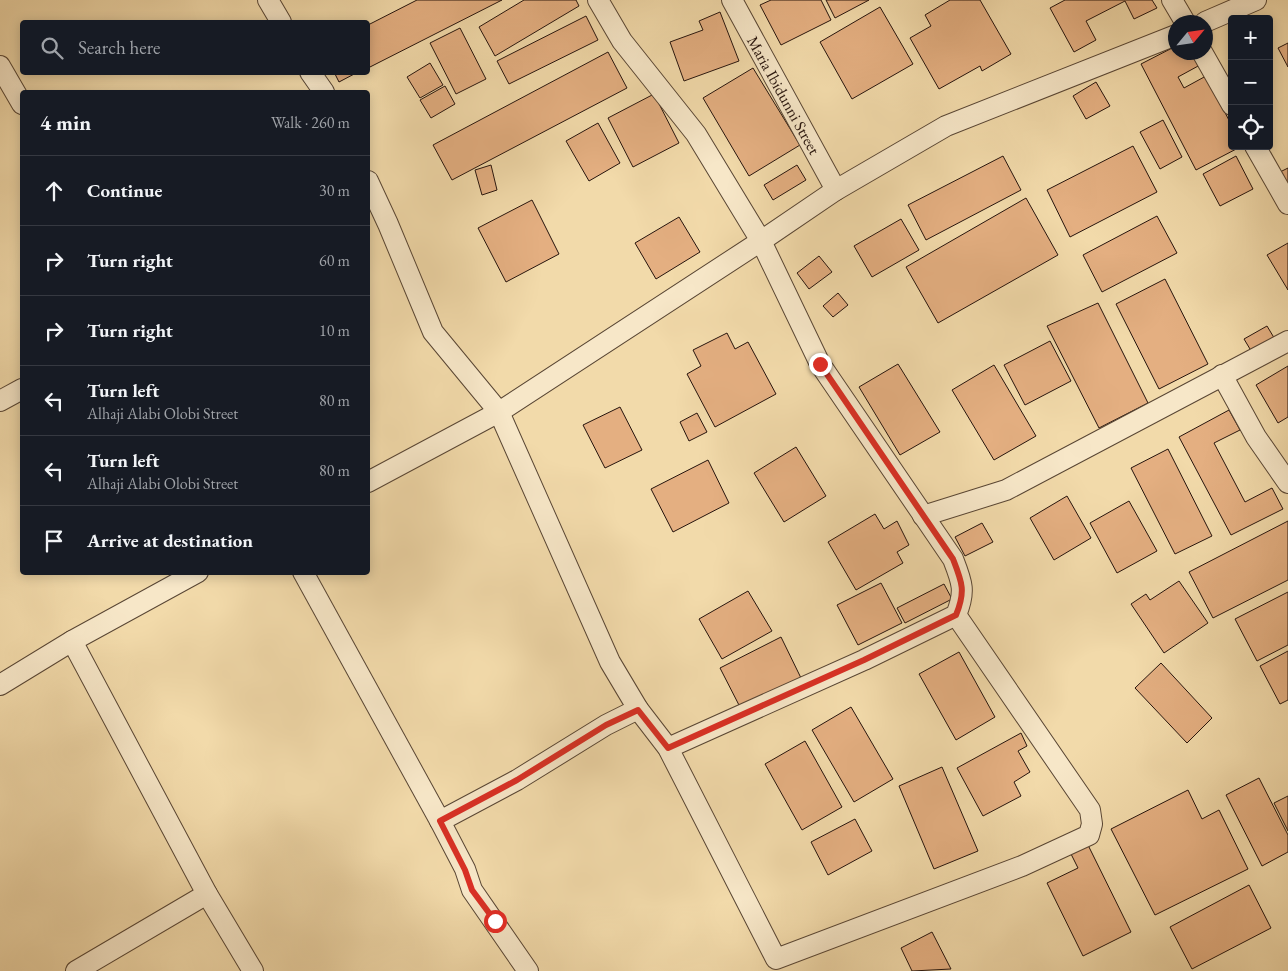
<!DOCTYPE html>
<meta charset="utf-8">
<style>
:root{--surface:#171b24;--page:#242831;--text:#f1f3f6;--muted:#9ea1a6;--line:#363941}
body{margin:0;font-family:"EB Garamond",serif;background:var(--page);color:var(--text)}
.controls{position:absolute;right:15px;top:15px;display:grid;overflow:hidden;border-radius:5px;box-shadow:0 2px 12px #0003}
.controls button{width:45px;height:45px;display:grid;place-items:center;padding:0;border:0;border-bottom:1px solid var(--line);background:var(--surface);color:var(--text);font:25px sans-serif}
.compass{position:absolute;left:1168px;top:15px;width:45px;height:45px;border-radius:50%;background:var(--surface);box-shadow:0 2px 12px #0003;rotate:61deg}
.stop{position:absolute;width:15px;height:15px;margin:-11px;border:4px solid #d93025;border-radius:50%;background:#fff}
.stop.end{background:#d93025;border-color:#fff;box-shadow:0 1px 5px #0008}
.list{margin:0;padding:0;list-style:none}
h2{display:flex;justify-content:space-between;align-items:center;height:65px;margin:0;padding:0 20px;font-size:21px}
h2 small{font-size:16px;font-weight:400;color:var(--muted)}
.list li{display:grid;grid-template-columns:32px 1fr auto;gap:15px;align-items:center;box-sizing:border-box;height:70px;padding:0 20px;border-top:1px solid var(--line)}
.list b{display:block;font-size:19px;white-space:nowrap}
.list p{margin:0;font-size:16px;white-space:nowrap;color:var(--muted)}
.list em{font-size:16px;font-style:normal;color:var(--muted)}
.icon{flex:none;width:28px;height:28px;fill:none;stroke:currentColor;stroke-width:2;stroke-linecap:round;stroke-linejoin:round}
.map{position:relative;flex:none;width:1288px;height:971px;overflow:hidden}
.search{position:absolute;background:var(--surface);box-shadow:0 2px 12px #0003;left:20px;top:20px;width:350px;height:55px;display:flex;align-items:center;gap:12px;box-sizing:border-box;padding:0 18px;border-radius:5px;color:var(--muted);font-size:19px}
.panel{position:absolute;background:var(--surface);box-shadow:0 2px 12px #0003;left:20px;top:90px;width:350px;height:485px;border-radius:5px}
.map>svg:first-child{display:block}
.building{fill:#e4af81;stroke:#26140d}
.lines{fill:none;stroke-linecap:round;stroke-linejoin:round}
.minor-casing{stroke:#594634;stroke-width:22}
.minor{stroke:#f7e7c8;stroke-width:20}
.route{stroke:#d93025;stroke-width:6}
.labels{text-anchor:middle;stroke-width:4;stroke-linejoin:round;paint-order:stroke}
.street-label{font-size:16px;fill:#26140d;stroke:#f7e7c8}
</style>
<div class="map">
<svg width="1288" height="971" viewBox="0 0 1288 971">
<rect width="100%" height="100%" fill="#f2daaa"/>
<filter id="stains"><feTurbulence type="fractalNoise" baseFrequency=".004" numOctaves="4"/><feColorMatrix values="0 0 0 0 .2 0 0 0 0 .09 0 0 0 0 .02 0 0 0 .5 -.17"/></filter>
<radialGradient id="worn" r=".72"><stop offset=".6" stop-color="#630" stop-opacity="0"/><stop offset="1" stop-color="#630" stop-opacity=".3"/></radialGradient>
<g class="building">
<path d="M417,0H502L368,68V25Z"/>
<path d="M524,0H576L579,6L495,56L479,27Z"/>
<path d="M771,0H821L831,20L781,45L760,5Z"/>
<path d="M826,0H869L835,18Z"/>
<path d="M950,0H980L1011,54L982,71L980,66L939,89L910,38L931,26L925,15Z"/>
<path d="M1065,0H1152L1157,8L1134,19L1125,1L1086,21L1096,40L1074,52L1050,8Z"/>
<path d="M880,7L913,64L852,99L820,42Z"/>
<path d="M720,12L739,61L684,81L670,42L703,30L699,21Z"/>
<path d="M586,16L598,40L509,84L497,61Z"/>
<path d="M460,28L486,79L456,94L430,43Z"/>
<path d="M1288,43V67L1278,48Z"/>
<path d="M1176,46V52H1194L1200,65L1178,77L1184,88L1206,76L1232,126V146H1242L1196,170L1141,64Z"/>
<path d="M608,52L627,88L452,180L433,145Z"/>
<path d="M430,63L443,85L420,98L407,77Z"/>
<path d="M753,68L800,145L749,176L703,98Z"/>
<path d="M334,72H358L339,82Z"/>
<path d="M1096,82L1110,106L1086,119L1073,96Z"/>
<path d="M445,86L455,104L431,118L420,100Z"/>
<path d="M654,94L679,143L633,167L608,118Z"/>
<path d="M1163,120L1182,157L1160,169L1140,132Z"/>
<path d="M598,123L620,163L589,181L566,141Z"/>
<path d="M1133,146L1157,192L1070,237L1047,190Z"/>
<path d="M1003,156L1021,190L926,240L908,205Z"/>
<path d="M1236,156L1253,189L1220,206L1203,174Z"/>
<path d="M491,165L497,190L482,195L475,170Z"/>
<path d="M797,165L806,180L773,200L764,185Z"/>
<path d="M1288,168V188L1280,172Z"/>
<path d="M1026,198L1058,255L938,323L906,267Z"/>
<path d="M532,200L559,254L506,282L478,228Z"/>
<path d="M1157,216L1177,253L1102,292L1083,255Z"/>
<path d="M679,217L700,252L656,279L635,243Z"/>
<path d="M901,219L919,250L872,277L854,246Z"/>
<path d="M1288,243V290L1267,255Z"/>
<path d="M819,256L832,272L809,289L797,273Z"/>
<path d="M1165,279L1208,364L1159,389L1116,304Z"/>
<path d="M838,293L848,305L833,317L823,306Z"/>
<path d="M1098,303L1148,403L1099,428L1047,326Z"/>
<path d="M1267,326L1276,341L1253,354L1244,339Z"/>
<path d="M727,333L735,349L748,342L776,394L715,427L687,374L701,366L693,350Z"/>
<path d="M1050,341L1071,381L1025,405L1004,365Z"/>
<path d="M898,364L940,432L900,455L859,387Z"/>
<path d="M994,365L1036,436L994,460L952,390Z"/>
<path d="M1288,366V417L1278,423L1256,385Z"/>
<path d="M620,407L642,450L605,468L583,425Z"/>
<path d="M1229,410L1240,430L1214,443L1245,502L1272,488L1283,509L1231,535L1179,437Z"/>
<path d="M697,413L707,432L689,441L680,422Z"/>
<path d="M796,447L826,496L784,522L754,473Z"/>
<path d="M1168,449L1212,536L1175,554L1131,468Z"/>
<path d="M708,460L729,503L673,532L651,489Z"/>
<path d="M1067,496L1091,538L1054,560L1030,518Z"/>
<path d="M1129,501L1157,551L1117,573L1090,523Z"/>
<path d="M875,514L884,529L897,521L909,545L897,552L903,563L856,590L828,542Z"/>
<path d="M1288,521V580L1213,618L1189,572Z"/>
<path d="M982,523L993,542L965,556L955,537Z"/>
<path d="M1179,581L1208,623L1164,653L1131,604L1146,594L1150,600Z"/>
<path d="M881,583L902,623L858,645L837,605Z"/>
<path d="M944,584L952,599L905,623L897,608Z"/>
<path d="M748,591L772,631L722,659L699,619Z"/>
<path d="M1288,592V645L1257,661L1235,619Z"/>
<path d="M781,637L801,678L741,709L720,668Z"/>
<path d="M1288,651V700L1280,704L1260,666Z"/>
<path d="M959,652L995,717L956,740L919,674Z"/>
<path d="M1161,663L1212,718L1187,743L1135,688Z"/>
<path d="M851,707L893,779L854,802L812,730Z"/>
<path d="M1021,733L1027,746L1018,751L1030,772L1014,782L1021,796L983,816L957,768Z"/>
<path d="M805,741L842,807L802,830L765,764Z"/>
<path d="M942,767L978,851L934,869L899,786Z"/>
<path d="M1259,778L1288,835V852L1262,866L1226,795Z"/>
<path d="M1188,790L1202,819L1219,810L1248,869L1155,915L1111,829Z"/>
<path d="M1288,796V831L1274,803Z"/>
<path d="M855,819L872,851L828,875L811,842Z"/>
<path d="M1087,843L1131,932L1083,956L1047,883L1078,868L1070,852Z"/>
<path d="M1249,885L1271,928L1192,969L1170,927Z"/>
<path d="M932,932L951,969L912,971L901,948Z"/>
</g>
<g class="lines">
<defs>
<g id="minor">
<path d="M268,0L281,22"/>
<path d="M598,0L622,41L696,134L761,241L820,364L953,559C962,582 966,591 956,615L864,660L668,748"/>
<path d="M732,0L836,190"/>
<path d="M1172,0L1185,22"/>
<path d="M1205,22L1256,0"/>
<path d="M1202,52L1232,105"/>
<path d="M0,66L22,104"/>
<path d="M310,72L324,92"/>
<path d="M1255,146L1288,204"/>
<path d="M368,181L388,224L433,332L499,412L610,662L638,709L606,725L517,780L440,821L465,869L472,890L528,971"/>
<path d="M1222,375L1256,437L1288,483"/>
<path d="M0,401L22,389"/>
<path d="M368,482L499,412L761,241L836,190L946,126L1176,35"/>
<path d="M923,516L1006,490L1288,341"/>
<path d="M303,572L440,821"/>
<path d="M72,641L207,894L253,971"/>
<path d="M0,685L72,641L198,572"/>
<path d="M638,709L668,748L776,959L1022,866L1089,835L1092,824L1090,810L956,615"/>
<path d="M76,971L207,894"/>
</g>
</defs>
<use href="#minor" class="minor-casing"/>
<use href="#minor" class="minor"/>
</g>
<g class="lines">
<path class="route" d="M495,921L472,890L465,870L440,821L517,780L606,725L638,710L668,748L864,660L956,615C966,591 962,582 953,559L820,364"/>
</g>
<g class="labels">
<g class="street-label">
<text transform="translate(784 95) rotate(61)" y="6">Maria Ibidunni Street</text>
</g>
</g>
<rect width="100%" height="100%" filter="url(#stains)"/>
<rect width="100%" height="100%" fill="url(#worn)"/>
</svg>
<div class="controls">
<button>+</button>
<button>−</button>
<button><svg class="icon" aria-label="locate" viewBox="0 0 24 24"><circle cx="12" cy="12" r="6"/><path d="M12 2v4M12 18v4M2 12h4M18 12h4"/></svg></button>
</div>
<svg class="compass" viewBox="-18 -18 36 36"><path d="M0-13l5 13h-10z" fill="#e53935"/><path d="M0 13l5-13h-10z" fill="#9ea1a6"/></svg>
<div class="stop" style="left:495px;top:921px"></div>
<div class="stop end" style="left:820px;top:364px"></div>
<div class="search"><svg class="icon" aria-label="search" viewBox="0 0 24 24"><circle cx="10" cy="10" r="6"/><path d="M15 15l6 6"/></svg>Search here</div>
<section class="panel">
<h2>4 min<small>Walk · 260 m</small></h2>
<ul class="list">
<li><svg class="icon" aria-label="ahead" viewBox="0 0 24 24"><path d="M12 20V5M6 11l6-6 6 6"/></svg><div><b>Continue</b></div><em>30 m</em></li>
<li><svg class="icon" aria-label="right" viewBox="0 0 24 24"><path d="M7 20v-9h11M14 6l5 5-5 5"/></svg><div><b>Turn right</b></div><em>60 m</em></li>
<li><svg class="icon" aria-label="right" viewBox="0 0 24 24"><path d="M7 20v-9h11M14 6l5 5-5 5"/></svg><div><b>Turn right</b></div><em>10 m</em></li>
<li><svg class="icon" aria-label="left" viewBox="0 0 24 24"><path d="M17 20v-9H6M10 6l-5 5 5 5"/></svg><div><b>Turn left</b><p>Alhaji Alabi Olobi Street</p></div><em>80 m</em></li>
<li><svg class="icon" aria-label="left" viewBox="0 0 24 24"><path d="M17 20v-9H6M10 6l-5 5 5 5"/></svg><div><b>Turn left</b><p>Alhaji Alabi Olobi Street</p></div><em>80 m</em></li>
<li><svg class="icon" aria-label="arrive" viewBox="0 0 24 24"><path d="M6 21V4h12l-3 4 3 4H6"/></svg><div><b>Arrive at destination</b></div></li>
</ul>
</section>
</div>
